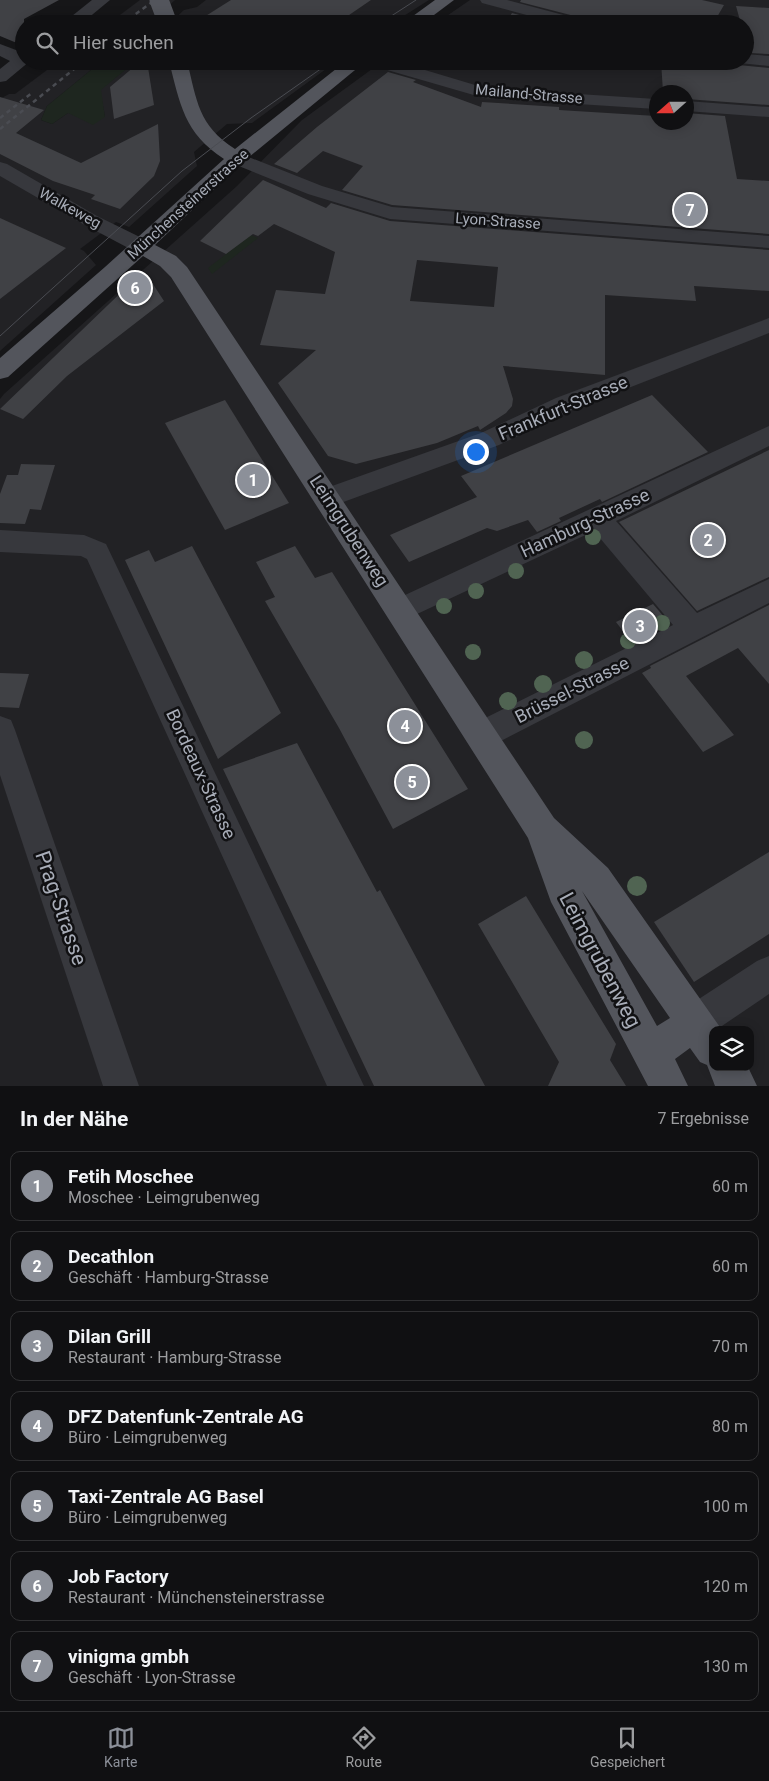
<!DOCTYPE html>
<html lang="de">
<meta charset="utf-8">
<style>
:root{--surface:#101012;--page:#19191b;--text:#f1f3f6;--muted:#9c9d9f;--line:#303032;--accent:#8c9099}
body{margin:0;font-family:Roboto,sans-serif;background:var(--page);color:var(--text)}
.controls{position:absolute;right:15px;bottom:15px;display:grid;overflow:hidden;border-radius:10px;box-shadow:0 2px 12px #0003}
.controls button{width:45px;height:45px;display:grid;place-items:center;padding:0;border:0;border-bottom:1px solid var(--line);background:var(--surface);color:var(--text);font:25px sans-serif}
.compass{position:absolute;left:649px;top:85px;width:45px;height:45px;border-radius:50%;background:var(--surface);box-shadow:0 2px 12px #0003;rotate:249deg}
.you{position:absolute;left:475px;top:451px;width:18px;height:18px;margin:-12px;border:4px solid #fff;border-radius:50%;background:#1a73e8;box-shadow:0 0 0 8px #1a73e833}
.badge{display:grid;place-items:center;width:32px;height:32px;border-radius:50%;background:var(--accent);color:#fff;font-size:16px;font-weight:700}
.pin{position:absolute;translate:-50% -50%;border:2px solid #fff;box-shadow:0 1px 5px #0006}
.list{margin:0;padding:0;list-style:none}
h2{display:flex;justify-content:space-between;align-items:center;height:65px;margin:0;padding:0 20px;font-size:21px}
h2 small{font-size:16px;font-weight:400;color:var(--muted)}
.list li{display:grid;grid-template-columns:32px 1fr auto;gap:15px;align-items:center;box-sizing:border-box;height:70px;margin:0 10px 10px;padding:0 10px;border:1px solid var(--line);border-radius:10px}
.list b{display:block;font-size:19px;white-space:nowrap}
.list p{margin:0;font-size:16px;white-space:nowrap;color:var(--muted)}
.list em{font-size:16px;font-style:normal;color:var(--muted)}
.icon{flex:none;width:28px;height:28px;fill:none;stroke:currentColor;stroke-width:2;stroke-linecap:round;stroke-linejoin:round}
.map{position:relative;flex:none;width:769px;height:1086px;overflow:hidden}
.search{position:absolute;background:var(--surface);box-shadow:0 2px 12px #0003;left:15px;right:15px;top:15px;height:55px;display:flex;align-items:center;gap:12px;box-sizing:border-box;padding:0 18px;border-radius:28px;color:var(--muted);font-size:19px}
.sheet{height:625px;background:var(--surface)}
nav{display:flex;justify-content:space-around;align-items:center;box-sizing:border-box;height:70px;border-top:1px solid var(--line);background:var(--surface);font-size:14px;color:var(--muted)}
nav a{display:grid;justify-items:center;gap:2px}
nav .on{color:var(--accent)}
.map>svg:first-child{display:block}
.built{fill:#222225;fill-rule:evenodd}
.green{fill:#1e261f}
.building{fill:#404145;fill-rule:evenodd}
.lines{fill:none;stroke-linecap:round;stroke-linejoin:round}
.minor{fill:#37383d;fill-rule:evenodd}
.major{fill:#53555c;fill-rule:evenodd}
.tram{stroke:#4a4c52;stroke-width:1}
.rail{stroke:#4a4c52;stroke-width:2.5;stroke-dasharray:4.5 4;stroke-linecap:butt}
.major-bridge{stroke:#53555c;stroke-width:19}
.tree{fill:#506452}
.labels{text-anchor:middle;stroke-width:5;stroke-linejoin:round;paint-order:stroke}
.far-street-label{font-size:15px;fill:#a8adb8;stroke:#111113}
.street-label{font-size:18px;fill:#a8adb8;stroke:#111113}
.near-street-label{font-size:21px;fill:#a8adb8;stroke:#111113}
</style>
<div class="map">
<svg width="769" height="1086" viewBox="0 0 769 1086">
<rect width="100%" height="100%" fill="#161618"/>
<g class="built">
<path d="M140,0H175L148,24H108Z"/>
<path d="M206,0H429L391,24H169L184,10L197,7Z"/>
<path d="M470,0H769V1086H0V399L4,394L237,186L302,120L383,61H745V24H435ZM656,92H686V122H656ZM713,1030H750V1067H713Z"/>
<path d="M59,61H102L47,106L41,120L52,124L68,113L105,117L100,90L136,61H337L252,123L227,124L194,152L197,166L129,227L116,222L80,249L84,251L96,265L0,351V99L9,94H15Z"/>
</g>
<g class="green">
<path d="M102,61H136L101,90L105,117L93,125L68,113L52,124L41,120L47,106Z"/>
<path d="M251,235L258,238L212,274L208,268Z"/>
</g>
<g class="building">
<path d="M0,0H59L24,19V46L0,36Z"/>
<path d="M231,0H371L336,24H193Z"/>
<path d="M521,0H702L724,5L713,24H590L586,19L520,2Z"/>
<path d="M736,6L769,8V54L750,53L745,37V24H741Z"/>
<path d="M512,13L552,24H505Z"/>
<path d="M141,61H147L154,105L114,119L110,87Z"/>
<path d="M402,61H440L430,69Z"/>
<path d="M661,61H697L769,68V105L686,99V92H663Z"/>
<path d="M388,72L416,80L413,82L481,107L482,102L559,107V110L656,116V122H686V113L725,116L737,179L769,181V234L392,205L342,190L363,166L323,151L297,173L274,164L317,127Z"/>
<path d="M0,97L44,110L16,133L81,163L158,124L160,161L154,176L120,209L91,199L95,195L53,181L0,154Z"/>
<path d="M263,180L326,208L331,203L390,221L769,250V291L694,286L696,301L605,295V375L503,366L513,399L512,406L506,413L480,430L478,426L437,443L356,464L328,456L278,383L316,350L260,345L276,290L325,294L335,252L274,224L258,236L253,234L226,254L200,241ZM417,260L498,267L494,307L410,301Z"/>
<path d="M0,218L66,248L0,299Z"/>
<path d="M143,277L149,278L164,301L67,376L23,419L0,409L135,279Z"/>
<path d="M652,395L708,452L602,502L600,499L559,518L561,521L537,532L528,520L497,531L487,528L409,562L390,535L477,497L461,476Z"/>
<path d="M225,400L289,503L225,530L165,423Z"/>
<path d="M769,450V577L697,611L619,522Z"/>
<path d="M21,464L55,465L41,510L30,509L25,524L0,523V494L7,475H18Z"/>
<path d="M192,546L281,713L218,759L125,560L149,550L155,562Z"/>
<path d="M295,546L315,578L332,572L468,789L393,829L339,728L265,601L275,597L256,562Z"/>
<path d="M653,604L670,624L632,643L616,622Z"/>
<path d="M769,605V684L738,648L686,676L734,735L703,752L642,673L651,668L650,666Z"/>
<path d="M0,673L29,674L19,708L0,707Z"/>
<path d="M297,743L377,892L380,890L485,1086H374L223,769Z"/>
<path d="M769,852V934L694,982L654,922Z"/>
<path d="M526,896L616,1044L610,1060L626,1086H548L559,1062L478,924Z"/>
</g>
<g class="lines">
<g class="minor">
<path d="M92,0H110L81,24H62Z"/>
<path d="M480,0H507L586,21L588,24H560L482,3Z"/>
<path d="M0,44L24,53V61H30L6,81L0,82V69L10,61L0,56Z"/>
<path d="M745,54L769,56V66L739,63L738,61H745Z"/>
<path d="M368,61H395L485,88L656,99V109L484,98L370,65Z"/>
<path d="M562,61C558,67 553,67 546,66L544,62Z"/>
<path d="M686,101L769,107V117L686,111Z"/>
<path d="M236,152L322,186L392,207L769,236V248L390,219L308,194L229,162L227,158L229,154Z"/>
<path d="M0,162L7,164L97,216L148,241L151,246L148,251L141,252L134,251L83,224L0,176Z"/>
<path d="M769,318V333L572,410L499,445L327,508L318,505L314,498L318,491L481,433L556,398Z"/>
<path d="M769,426V446L616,521L697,613L769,579V603L493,745L482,749L471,745L467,735L471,725L673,625L594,531L400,622L390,618L386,610L390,602Z"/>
<path d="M0,530L84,535L106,544L364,1086H327L87,559L81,556L0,552Z"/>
<path d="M0,716L11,720L15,730L139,1086H103L0,775Z"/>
<path d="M769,956V994L716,1030H713L708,1036L695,1041L682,1036L677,1023L682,1010L757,961Z"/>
</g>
<g class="major">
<path d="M435,0H454L422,24H402Z"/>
<path d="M169,61H187C197,101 198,125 235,149L346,61H366L243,162L155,245L176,256L187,267L554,818L608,868L722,1030H713V1067H748L757,1086H715L707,1065L700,1062L690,1048L675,1059L688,1086H648L551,902L528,838L171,277L160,266L143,256L8,377L0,379V358L105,267L224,159C184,133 180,104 169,61ZM582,891L670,1018L657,1026Z"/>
</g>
<g class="tram">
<path d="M379,24L416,0"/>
<path d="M0,336L182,171L251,118L332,61"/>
</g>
<g class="rail">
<path d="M122,24L155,0"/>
<path d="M0,118L33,92"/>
<path d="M0,129L84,61"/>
</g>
<path class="major-bridge" d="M159,0L168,24"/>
</g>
<g class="tree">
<circle cx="593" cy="537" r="8"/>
<circle cx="516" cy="571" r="8"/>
<circle cx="476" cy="591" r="8"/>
<circle cx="444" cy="606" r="8"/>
<circle cx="662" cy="623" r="8"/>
<circle cx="628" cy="641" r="8"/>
<circle cx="473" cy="652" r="8"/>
<circle cx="584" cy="660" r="9"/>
<circle cx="543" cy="684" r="9"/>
<circle cx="508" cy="701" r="9"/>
<circle cx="584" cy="740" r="9"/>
<circle cx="637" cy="886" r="10"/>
</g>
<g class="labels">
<g class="far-street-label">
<text transform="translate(529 94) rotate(5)" y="5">Mailand-Strasse</text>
<text transform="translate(188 204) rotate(-42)" y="5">Münchensteinerstrasse</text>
<text transform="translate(70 208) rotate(29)" y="5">Walkeweg</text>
<text transform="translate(498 221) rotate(4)" y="5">Lyon-Strasse</text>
</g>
<g class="street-label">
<text transform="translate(563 408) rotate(-23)" y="6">Frankfurt-Strasse</text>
<text transform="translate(585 523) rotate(-25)" y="6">Hamburg-Strasse</text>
<text transform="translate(349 531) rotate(57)" y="6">Leimgrubenweg</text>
<text transform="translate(572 690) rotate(-27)" y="6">Brüssel-Strasse</text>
<text transform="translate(201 774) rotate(65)" y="6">Bordeaux-Strasse</text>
</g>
<g class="near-street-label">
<text transform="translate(61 908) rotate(71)" y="7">Prag-Strasse</text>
<text transform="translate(600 960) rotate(62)" y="7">Leimgrubenweg</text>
</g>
</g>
</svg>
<div class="controls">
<button><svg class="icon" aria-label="layers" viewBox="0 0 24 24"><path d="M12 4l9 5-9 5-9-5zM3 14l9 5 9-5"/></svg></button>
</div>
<svg class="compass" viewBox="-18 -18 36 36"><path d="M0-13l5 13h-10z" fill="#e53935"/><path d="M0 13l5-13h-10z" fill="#9c9d9f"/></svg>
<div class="you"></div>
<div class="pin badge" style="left:253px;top:480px">1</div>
<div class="pin badge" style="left:708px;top:540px">2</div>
<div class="pin badge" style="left:640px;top:626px">3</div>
<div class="pin badge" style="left:405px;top:726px">4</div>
<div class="pin badge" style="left:412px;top:782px">5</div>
<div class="pin badge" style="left:135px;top:288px">6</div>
<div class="pin badge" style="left:690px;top:210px">7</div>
<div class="search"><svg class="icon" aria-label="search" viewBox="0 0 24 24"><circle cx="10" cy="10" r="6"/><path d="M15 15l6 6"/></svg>Hier suchen</div>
</div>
<section class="sheet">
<h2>In der Nähe<small>7 Ergebnisse</small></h2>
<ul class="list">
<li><span class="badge">1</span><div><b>Fetih Moschee</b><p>Moschee · Leimgrubenweg</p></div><em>60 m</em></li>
<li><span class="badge">2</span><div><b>Decathlon</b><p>Geschäft · Hamburg-Strasse</p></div><em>60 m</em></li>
<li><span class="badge">3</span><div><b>Dilan Grill</b><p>Restaurant · Hamburg-Strasse</p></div><em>70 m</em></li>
<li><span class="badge">4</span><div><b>DFZ Datenfunk-Zentrale AG</b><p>Büro · Leimgrubenweg</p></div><em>80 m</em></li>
<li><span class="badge">5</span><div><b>Taxi-Zentrale AG Basel</b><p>Büro · Leimgrubenweg</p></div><em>100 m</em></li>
<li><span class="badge">6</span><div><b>Job Factory</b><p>Restaurant · Münchensteinerstrasse</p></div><em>120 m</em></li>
<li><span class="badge">7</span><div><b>vinigma gmbh</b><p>Geschäft · Lyon-Strasse</p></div><em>130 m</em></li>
</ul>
</section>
<nav>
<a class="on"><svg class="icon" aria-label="map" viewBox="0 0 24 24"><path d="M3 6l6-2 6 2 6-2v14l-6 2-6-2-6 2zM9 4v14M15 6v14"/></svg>Karte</a>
<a><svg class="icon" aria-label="directions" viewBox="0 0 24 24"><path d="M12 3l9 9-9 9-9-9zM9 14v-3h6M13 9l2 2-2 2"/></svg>Route</a>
<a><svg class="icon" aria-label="saved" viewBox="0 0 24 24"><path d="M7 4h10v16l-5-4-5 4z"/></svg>Gespeichert</a>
</nav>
